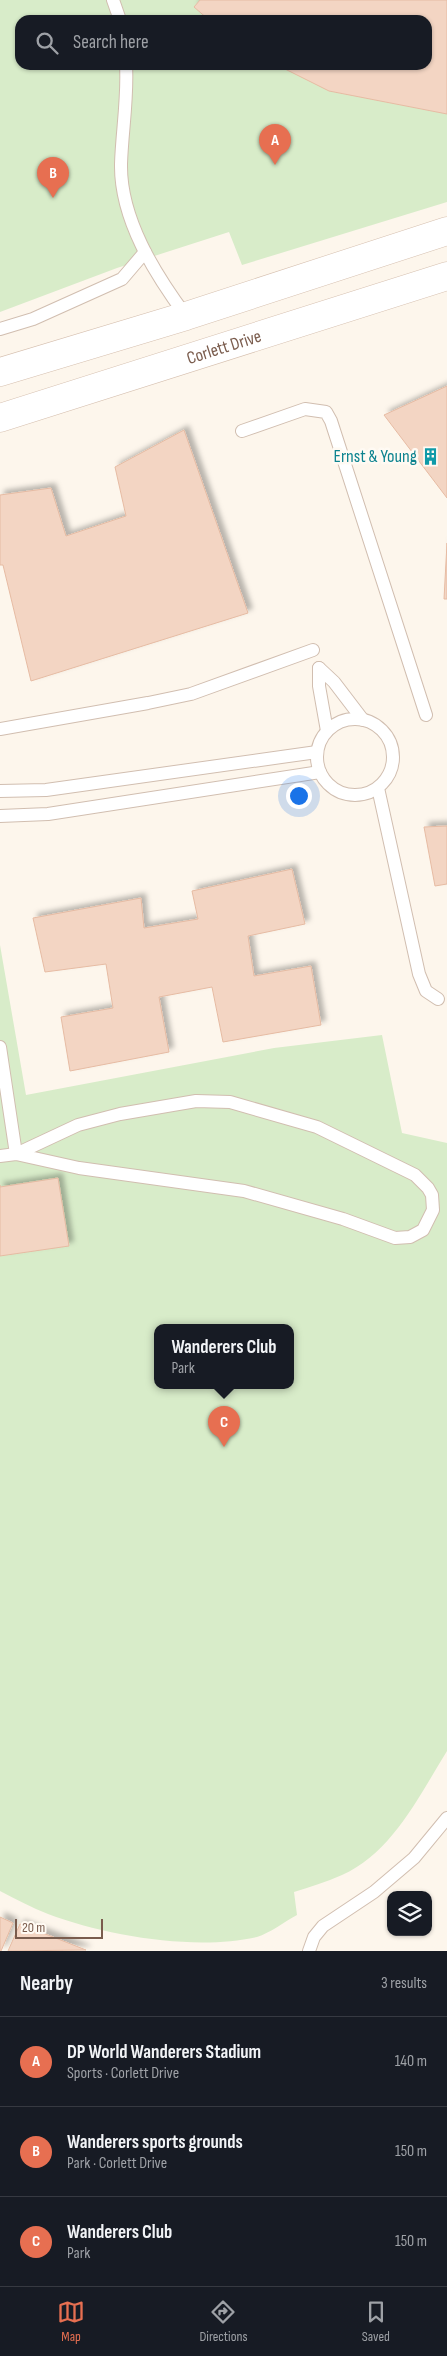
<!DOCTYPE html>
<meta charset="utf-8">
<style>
:root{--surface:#171b24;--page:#242831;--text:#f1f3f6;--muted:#9ea1a6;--line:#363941;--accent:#e76f51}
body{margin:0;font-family:"Sofia Sans Condensed",sans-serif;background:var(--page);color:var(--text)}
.controls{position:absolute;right:15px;bottom:15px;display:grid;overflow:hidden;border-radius:10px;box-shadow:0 1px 4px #0004}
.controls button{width:45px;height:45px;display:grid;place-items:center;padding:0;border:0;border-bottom:1px solid var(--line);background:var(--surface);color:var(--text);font:25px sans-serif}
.scale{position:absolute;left:15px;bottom:12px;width:88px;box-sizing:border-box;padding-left:5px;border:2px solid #7a5c4d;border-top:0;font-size:14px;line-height:18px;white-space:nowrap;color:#7a5c4d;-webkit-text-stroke:4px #fffaf3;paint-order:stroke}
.you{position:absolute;left:298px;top:795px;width:18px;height:18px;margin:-12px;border:4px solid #fff;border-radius:50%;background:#1a73e8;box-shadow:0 0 0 8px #1a73e833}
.badge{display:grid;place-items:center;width:32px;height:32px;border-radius:50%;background:var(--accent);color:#fff;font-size:16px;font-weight:700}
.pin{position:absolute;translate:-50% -41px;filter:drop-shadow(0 1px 2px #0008)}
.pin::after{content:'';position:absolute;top:26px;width:18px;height:15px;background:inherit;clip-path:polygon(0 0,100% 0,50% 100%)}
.popup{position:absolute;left:154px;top:1324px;width:140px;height:65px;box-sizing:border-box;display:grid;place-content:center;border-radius:10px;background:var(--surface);filter:drop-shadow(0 1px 4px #0005);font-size:16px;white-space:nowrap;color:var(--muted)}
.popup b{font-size:19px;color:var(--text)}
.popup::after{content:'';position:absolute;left:50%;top:100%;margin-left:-10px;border:10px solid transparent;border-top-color:var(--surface)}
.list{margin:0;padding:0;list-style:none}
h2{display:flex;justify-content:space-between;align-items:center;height:65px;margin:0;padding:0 20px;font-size:21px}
h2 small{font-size:16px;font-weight:400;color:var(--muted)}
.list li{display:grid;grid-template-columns:32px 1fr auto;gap:15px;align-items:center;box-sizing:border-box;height:90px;padding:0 20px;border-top:1px solid var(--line)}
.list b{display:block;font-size:19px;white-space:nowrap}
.list p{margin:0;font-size:16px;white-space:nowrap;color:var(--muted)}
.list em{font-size:16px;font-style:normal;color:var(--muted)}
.icon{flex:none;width:28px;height:28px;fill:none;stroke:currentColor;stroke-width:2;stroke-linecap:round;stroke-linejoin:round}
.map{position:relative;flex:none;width:447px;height:1951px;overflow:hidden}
.search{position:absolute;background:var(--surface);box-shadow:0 1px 4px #0004;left:15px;right:15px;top:15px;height:55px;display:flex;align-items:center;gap:12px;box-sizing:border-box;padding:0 18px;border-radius:15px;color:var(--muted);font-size:19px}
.sheet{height:335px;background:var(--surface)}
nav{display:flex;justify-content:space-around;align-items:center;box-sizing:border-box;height:70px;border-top:1px solid var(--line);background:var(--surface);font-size:14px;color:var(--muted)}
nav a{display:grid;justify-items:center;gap:2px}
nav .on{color:var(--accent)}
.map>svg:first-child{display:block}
.green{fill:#d8ecc9;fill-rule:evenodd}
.building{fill:#f3d5c3;stroke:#e6bba3;filter:url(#shadow)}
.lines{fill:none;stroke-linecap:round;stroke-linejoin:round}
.lane-casing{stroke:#d1beb0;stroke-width:14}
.secondary-casing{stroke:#d6c0b0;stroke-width:29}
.lane{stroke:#fff;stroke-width:12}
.secondary{stroke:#fff;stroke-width:28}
.labels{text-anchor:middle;stroke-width:5;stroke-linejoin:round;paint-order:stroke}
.street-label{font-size:18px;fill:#7a5c4d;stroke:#fffaf3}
.culture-label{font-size:18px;fill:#0d838f;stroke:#fffaf3;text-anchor:end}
</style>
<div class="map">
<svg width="447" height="1951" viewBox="0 0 447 1951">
<defs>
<filter id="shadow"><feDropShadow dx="4.5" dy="-4.5" stdDeviation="2.5" flood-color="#0004"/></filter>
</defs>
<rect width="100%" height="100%" fill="#fdf6ec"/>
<g class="green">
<path d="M0,0H447V202L242,265L229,232L117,268L0,312ZM20,20H427V65H20Z"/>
<path d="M0,945L26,1095L274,1048L382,1035L402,1133L447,1143V1751C419,1796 392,1853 342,1875C326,1882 310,1887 294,1892L297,1915C284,1922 270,1933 257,1937C196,1951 106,1936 48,1914C32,1908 16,1899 0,1891ZM158,1328H290V1386H158Z"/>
</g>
<g class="building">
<path d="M200,0H447V114L329,91L277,65H427V20H209L194,7Z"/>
<path d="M447,386V498L384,415Z"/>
<path d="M184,430L248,613L31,681L3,565H0V495L51,488L66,536L126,516L115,467Z"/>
<path d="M447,543V599H444Z"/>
<path d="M447,826V884L435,886L424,827Z"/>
<path d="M292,869L305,924L248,936L254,976L311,966L321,1025L223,1042L212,987L159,997L169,1052L70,1071L61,1017L113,1008L106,964L45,972L33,918L141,898L144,928L198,919L192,891Z"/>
<path d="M58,1178L69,1246L0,1256V1185V1187Z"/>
<path d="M0,1917L13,1923L1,1951H0Z"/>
<path d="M20,1924L86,1950L8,1951Z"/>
</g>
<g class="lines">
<defs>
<g id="lane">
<path d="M113,0L120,20"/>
<path d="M126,65C128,98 122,131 121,164C120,219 155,274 186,316"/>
<path d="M0,329L33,319L122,279L145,252"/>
<path d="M242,431L305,409L326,412L331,421L426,715"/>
<path d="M319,668L334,682L363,720"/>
<path d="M319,668V686L327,731"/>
<circle cx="355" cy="757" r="38"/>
<path d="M0,729L148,703L191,694L313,650"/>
<path d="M378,788L419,974L426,991L438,999"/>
<path d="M0,791L46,790L317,752"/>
<path d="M0,816L48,814L320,772"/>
<path d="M0,1047L16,1154"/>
<path d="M0,1156L16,1154L78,1125L120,1114L196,1101L230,1102L317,1127L415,1175L428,1188L432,1195L433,1210L423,1230L410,1237L395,1238L343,1219L244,1191L79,1168L16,1154"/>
<path d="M309,1951L314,1937L323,1926L374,1892L414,1858L447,1818"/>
</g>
<g id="secondary">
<path d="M0,372L186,316L447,231"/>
<path id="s1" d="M0,418L447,276"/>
</g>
</defs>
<use href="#lane" class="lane-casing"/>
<use href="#secondary" class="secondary-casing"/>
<use href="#lane" class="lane"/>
<use href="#secondary" class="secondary"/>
</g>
<defs>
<symbol id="building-bare" viewBox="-9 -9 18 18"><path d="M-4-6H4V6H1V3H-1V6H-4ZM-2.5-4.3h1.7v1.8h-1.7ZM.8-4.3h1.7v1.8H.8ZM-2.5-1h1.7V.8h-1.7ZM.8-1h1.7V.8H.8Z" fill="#0f9aa8" stroke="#fffaf3" stroke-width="2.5" paint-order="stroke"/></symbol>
</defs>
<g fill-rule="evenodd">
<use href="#building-bare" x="418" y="444" width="25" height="25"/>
</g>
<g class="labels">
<g class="street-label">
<text dy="6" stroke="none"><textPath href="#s1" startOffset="235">Corlett Drive</textPath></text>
</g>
<g class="culture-label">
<text x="417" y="462">Ernst &amp; Young</text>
</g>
</g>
</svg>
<div class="controls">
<button><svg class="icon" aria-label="layers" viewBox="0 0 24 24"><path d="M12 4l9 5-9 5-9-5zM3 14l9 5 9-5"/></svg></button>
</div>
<div class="scale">20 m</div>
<div class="you"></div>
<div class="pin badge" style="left:275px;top:165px">A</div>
<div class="pin badge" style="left:53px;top:198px">B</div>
<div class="pin badge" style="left:224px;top:1447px">C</div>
<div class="popup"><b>Wanderers Club</b>Park</div>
<div class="search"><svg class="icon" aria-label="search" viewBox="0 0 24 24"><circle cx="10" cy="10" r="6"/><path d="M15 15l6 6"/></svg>Search here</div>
</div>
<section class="sheet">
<h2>Nearby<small>3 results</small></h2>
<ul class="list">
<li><span class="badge">A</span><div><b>DP World Wanderers Stadium</b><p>Sports · Corlett Drive</p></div><em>140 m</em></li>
<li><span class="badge">B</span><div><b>Wanderers sports grounds</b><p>Park · Corlett Drive</p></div><em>150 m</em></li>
<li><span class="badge">C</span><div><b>Wanderers Club</b><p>Park</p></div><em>150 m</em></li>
</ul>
</section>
<nav>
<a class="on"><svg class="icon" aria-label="map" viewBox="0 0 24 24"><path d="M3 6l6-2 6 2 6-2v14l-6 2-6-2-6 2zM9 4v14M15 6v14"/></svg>Map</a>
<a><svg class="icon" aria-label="directions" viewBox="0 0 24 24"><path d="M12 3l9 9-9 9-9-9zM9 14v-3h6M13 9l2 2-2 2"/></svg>Directions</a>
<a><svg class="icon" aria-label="saved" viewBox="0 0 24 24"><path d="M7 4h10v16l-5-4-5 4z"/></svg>Saved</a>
</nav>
